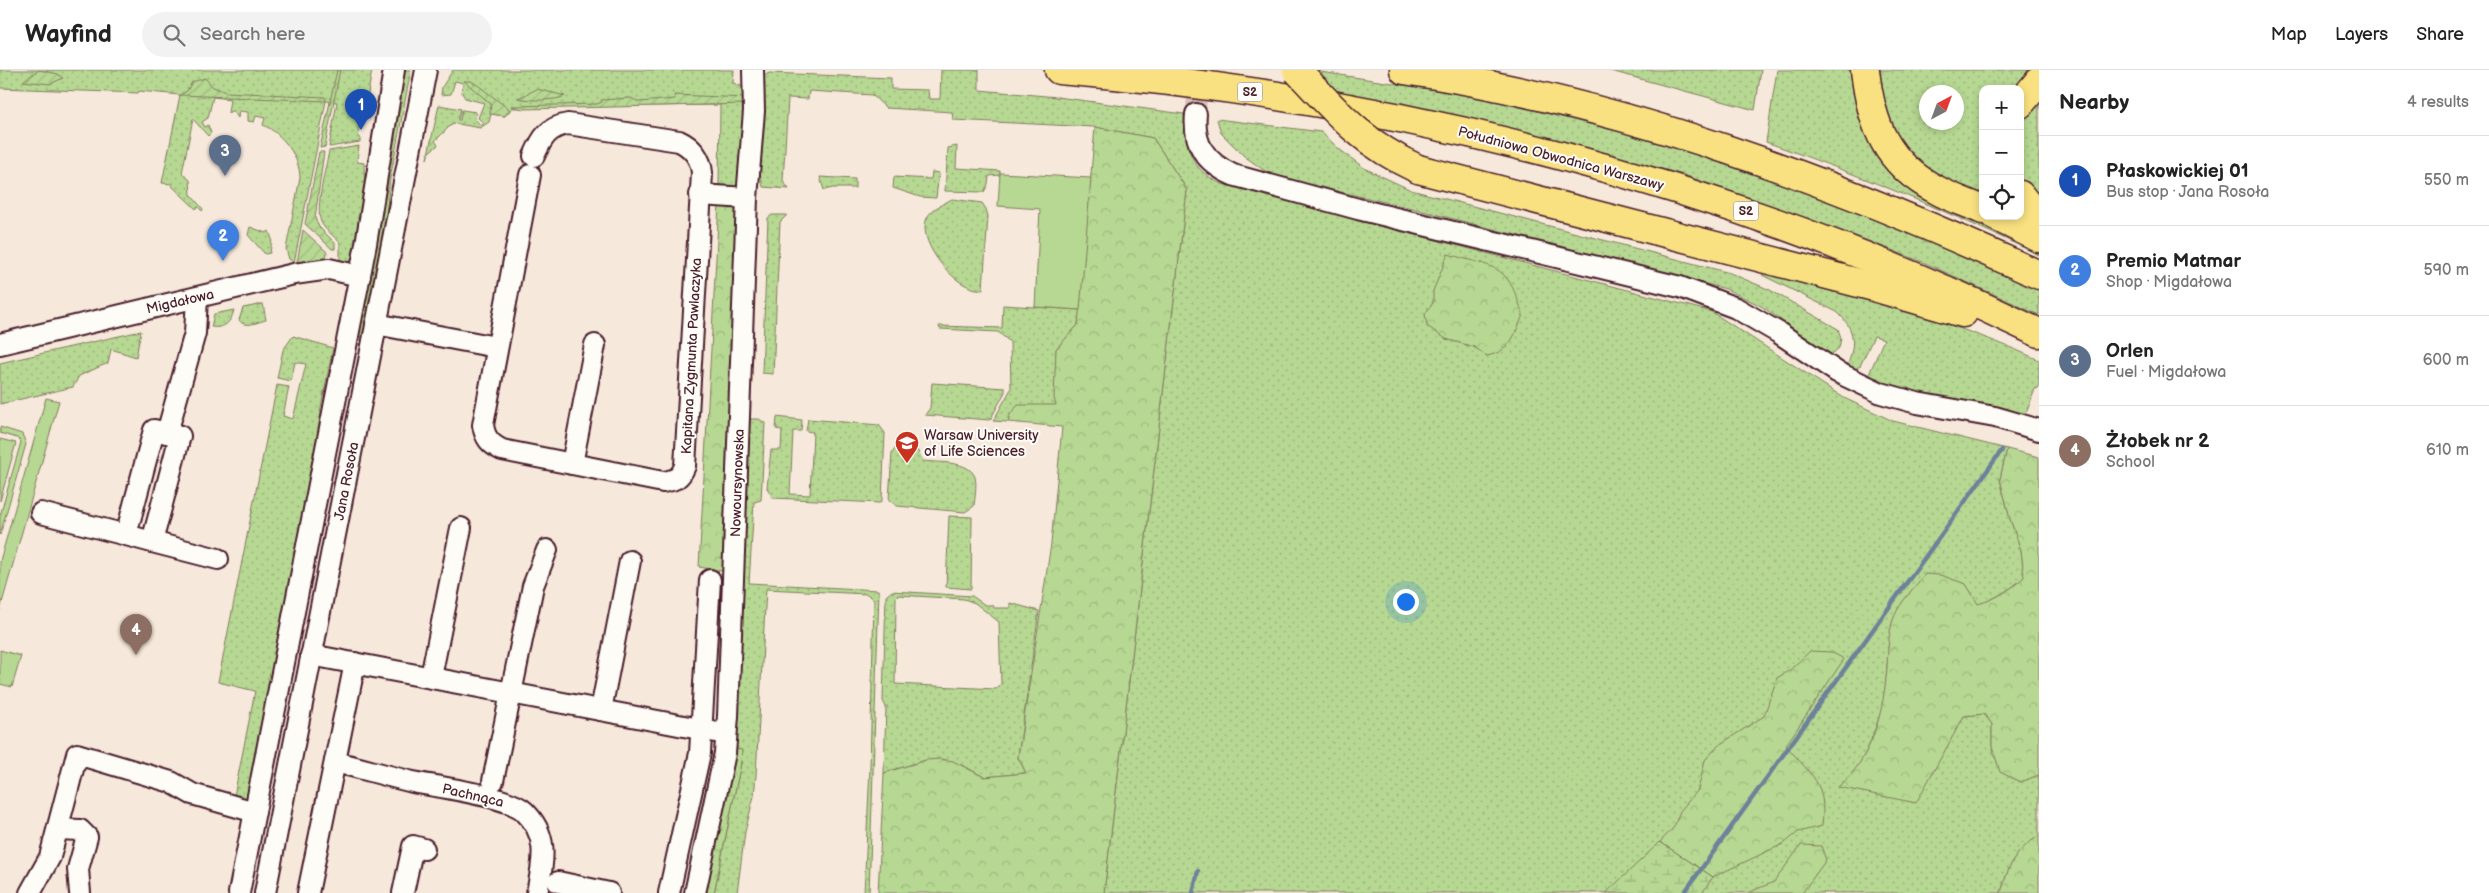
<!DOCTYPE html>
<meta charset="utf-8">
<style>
:root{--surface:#fff;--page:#f2f2f2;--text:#222;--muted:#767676;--line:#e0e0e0;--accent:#0b8043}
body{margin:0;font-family:"Balsamiq Sans",sans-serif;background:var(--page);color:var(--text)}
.controls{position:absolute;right:15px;top:15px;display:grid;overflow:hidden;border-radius:10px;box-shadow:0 2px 8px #0003}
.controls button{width:45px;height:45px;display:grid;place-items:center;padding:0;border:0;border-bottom:1px solid var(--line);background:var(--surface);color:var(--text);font:25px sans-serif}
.compass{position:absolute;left:1919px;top:15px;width:45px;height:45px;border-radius:50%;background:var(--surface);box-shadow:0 2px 8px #0003;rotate:41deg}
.you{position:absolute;left:1405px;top:531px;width:18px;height:18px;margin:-12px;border:4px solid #fff;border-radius:50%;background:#1a73e8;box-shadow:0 0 0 8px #1a73e833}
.badge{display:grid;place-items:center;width:32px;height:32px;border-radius:50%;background:var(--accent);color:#fff;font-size:16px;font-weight:700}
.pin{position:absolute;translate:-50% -41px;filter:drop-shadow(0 1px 2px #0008)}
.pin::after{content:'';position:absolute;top:26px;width:18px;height:15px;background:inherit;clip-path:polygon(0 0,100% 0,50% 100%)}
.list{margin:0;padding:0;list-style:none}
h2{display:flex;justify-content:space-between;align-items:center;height:65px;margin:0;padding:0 20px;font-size:21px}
h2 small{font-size:16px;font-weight:400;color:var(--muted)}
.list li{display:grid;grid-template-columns:32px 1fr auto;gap:15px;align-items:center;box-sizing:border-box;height:90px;padding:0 20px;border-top:1px solid var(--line)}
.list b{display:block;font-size:19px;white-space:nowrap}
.list p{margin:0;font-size:16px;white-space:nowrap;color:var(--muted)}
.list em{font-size:16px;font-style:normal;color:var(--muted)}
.icon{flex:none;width:28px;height:28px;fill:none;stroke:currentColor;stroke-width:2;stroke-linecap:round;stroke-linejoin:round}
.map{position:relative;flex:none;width:2039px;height:823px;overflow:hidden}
header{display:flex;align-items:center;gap:30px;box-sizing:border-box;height:70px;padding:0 25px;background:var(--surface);border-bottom:1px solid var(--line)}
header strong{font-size:24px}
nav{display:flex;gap:28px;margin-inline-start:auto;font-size:18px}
.search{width:350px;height:45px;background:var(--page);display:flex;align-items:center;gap:12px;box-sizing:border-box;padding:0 18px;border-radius:28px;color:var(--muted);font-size:19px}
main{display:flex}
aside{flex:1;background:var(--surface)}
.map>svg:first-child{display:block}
.grass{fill:url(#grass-dots);stroke:#807c5e;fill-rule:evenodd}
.forest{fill:url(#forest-crowns);stroke:#807c5e}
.wetland{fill:url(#wetland-marsh);stroke:#807c5e}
.garden{fill:url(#garden-furrows);stroke:#807c5e}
.pitch{fill:#b6d892;stroke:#807c5e}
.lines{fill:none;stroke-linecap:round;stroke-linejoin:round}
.stream{stroke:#6d819a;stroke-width:4.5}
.minor-tunnel{stroke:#d4c0b7;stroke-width:20;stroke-dasharray:20 10;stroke-linecap:butt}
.minor-casing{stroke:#4a1f2b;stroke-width:24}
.highway-casing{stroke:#4a1f2b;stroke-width:31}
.minor{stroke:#fdfcf7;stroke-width:20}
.highway{stroke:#f9e181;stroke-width:28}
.highway-bridge-casing{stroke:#4a1f2b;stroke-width:31;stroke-linecap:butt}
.highway-bridge{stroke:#f9e181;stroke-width:28}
.labels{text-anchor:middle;stroke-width:4;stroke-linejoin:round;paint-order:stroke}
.shield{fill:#fdfcf7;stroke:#806168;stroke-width:1}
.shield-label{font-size:12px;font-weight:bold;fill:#4a1f2b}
.street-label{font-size:14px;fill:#4a1f2b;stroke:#fdfcf7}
.poi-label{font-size:14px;fill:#4a1f2b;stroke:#fdfcf7;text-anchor:start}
</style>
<header>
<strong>Wayfind</strong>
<div class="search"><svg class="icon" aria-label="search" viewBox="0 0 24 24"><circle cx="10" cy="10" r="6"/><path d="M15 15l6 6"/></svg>Search here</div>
<nav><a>Map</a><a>Layers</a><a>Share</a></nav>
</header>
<main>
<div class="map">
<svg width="2039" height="823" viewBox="0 0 2039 823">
<defs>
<pattern id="grass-dots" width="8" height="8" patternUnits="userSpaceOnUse" patternTransform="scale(1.25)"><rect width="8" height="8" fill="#b6d892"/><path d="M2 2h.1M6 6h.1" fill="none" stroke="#9eb97e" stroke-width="1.8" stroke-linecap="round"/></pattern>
<pattern id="forest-crowns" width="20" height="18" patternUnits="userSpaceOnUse" patternTransform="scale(1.25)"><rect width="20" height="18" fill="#b6d892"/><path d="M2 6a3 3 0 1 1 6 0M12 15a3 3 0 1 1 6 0" fill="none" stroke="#9eb97e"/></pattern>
<pattern id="wetland-marsh" width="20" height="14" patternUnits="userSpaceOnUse" patternTransform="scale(1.25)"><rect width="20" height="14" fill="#b6d892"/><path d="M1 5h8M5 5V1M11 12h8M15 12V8" fill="none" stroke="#9eb97e"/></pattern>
<pattern id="garden-furrows" width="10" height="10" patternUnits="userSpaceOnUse" patternTransform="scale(1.25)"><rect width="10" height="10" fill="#b6d892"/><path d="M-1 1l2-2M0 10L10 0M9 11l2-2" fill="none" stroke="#9eb97e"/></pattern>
</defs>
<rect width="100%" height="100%" fill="#f6e8da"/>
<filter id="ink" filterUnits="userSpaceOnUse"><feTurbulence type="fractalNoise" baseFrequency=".02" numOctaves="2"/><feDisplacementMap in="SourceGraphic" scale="10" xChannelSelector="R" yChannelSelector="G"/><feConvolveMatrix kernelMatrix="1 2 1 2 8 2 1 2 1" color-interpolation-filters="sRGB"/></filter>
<g filter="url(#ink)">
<g class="grass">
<path d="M0,0H372L363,53H360L358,66L360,67V72L329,77L337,32L326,31L294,193L289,189L286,179L300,108C300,87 282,63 263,55L265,48L256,46L254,52L248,51V42L239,41L238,48L233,40L228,43L230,29L213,27L208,48L202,52L205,57L208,55L211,63L208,66L193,49L182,103L190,110L191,125L203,139L202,141L198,137L196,139L172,116V114L162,113L180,25L139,21L138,23L0,18Z"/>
<path d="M402,0H411L390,109L383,171L364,270L356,269Z"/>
<path d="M453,0H734L733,13L746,18L744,119L719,118L720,35L512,38L505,46L491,44L489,52L480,58L453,53L435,71L438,75L429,82L427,89L439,35L461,39L458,50H460L462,40L476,42L475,49L481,56L484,53L478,48L484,33L465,28L462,23L463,13L455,11L451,24L441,25L442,17Z"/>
<path d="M941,0H979V20L1057,27L1184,44C1186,77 1189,99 1222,114L1712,242L1844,328L1893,351L2007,379L2000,409L2010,449L2021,480L2025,507C1993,536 1930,554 1889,570L1884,634L1868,678L1853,705L1950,669L1964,646L1984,644L1992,654V676L2020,712L2039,705V766C2015,781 2008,796 2001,823H1104L1187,120L1153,68L1094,57L953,50L952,42L886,38L872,25L809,21L808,29L788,28L783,111L789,119L763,117L760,104L764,6L769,3L891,8V19L928,20L929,29H940ZM1448,184L1487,286L1474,277L1446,269L1425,244L1433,233Z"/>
<path d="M1607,0H1761L1755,40Z"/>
<path d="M1777,0H1853C1857,38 1865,70 1890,100L2039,177V185C1950,142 1860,105 1766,72Z"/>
<path d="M1877,0H2039L2020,19H1983V129C1939,107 1906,94 1886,46C1880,33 1880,14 1877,0ZM1926,22H1956V52H1926Z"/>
<path d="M1314,1L1477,26L1677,76L1775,106L1987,196L2039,220V245L1925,193L1853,165L1684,105L1583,77L1436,41L1332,22Z"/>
<path d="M2039,26V139L2025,120L2020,108V61L2030,38Z"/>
<path d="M1217,49L1321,62L1339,79L1364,98L1411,120L1730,203L1770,220L1838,259L1841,268L1839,278L1831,285L1761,236L1726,219L1407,137L1284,109L1265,101L1244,86L1221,63Z"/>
<path d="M359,76L357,92L364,93L365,128L354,188L348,193H340V173C335,166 325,161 321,152C315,138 326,97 329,81Z"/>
<path d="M957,76L956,98L1000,101V105L989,106L988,114L984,122L945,121L948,78Z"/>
<path d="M932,102L939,103L936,128L920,127L893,118L894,107L931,109Z"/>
<path d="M820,107L855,109V118H833L824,120Z"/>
<path d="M952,129L982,133L986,139L988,146L983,219C959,224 915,172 927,148C931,139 943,134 952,129Z"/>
<path d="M772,145H787L780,152L773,304L762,303L768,148Z"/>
<path d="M250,157L266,163L269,161L272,169L270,183L265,184L248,165Z"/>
<path d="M1765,201C1857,227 1952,250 2039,290V318L2035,319L2027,341L2021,346L1904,324L1871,308L1870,302L1884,269L1874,266L1860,296L1854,300L1846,299C1855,277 1857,260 1837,242L1762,205Z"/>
<path d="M263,234L266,250C257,252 245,259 239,250L243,238Z"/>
<path d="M1003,235L1080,240L1078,255L1056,279V336L1010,344L1008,352L993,351L1011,319L1010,272L998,262L940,259L939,256L1002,258Z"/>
<path d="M234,240C231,253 224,259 211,257L214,244Z"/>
<path d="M141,261L136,287L111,279L108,293L79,306L73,317L0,334V293Z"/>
<path d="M293,266L333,278L320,342L324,343L249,724L245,729L234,726L255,621L218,612L277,315L289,317L283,346L293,349L306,294L295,292L291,311L277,308L283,280Z"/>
<path d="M932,313L1005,318V322L990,350L925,345L930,338Z"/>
<path d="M777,347L802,350L801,361H793L790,424L810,425L813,362L806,361L808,349L879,355L885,363L882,430L880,433L773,428L767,418L771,380H781L782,360L776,359Z"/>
<path d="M750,349H759L765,353L761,430L754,432L749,513L878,520L879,522L869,823H864L870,698L874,529L867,524L766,519L756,705L754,726L745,762L737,823H714L741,693V680L736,679Z"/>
<path d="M907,369L912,371L923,391C937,393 969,390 975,407C977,415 975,427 974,436L965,442L897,436L889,430L892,383L898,373Z"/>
<path d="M949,446L972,447L971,519L946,517Z"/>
<path d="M892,521L972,526L985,535H993L994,538H1010V533L1039,541L1018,687L1026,703L984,707L962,695L926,690L884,703L886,637L883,631L886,526ZM898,525L964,529L975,533L999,552L1001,614L996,619L895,614L896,527Z"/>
</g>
<g class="forest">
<path d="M1095,57L1153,68L1187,120L1104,823H878L884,703L926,690L940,689L953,691L984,707L1026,703L1018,687L1051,474L1062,357L1008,352L1010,344L1018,335H1056L1054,328L1056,279L1078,255Z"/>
<path d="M719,134L737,137L728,502L699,497Z"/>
<path d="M1448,184C1497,199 1506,191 1523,245C1514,266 1511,281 1487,286L1474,277L1446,269L1427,256L1425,244L1433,233V221Z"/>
<path d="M2007,379L2039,387V705L2020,712L2000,702L1992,676V654L1984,644L1964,646L1916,733L1838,717C1873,689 1884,639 1887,597C1888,581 1888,562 1894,547C1900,532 1915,517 1925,504L1940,505L1966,514L1978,534C1996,529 2010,520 2024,507L2021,480L2010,449L2000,409Z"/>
<path d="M1810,581L1831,582L1844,589L1786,675C1812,708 1827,710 1822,756L1798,762L1785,773L1713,807L1660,772L1674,757L1680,741L1698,720L1705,690L1719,675L1764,646L1777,608L1790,600Z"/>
<path d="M736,679L742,680L741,693L714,823H705Z"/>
<path d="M2039,766V823H2001C2008,797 2015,780 2039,766Z"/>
<path d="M1801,775L1821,776L1826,790L1802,823H1747L1774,812Z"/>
</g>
<path class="wetland" d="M1660,772L1713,807L1702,823H1606Z"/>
<g class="garden">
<path d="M39,0L58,4L63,8L50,14L23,11Z"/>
<path d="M337,0H340L325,77L320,78Z"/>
<path d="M205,8L213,17L226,22L325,27L326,31L180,25L187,21L192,12Z"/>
<path d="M464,11H471L479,16L510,40L505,46L490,44L491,34Z"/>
<path d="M537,19L565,26C557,31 527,31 518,28Z"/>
<path d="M674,25L748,28V34L523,39L511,36L597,34L602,32L601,30L631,28L639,32L675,29Z"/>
<path d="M319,82H324L315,148L319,157L335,173V179H332L305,154Z"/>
<path d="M303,160L327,182L326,189L297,192Z"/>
</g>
<g class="pitch">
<path d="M1000,103L1091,108L1080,240L1035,237L1040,139L998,136Z"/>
<path d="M46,328L59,331L0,540V491Z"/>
<path d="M0,357L22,364L26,374L0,465V446L21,372L17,368L0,363Z"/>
<path d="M0,369L16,373L0,431Z"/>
<path d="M0,580L21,586L12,617L0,614Z"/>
</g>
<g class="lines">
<g class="stream">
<path d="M1193,823L1198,801"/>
<path d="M1684,823L2002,380"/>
</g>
<path class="minor-tunnel" d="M1196,44L1198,0"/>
<defs>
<g id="minor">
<path d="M1196,44C1193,74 1205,92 1233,105L1358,139L1680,217L1736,238L1779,263L1837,302L1881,323L1917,333L1995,347L2039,360"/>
<path d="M530,105L483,355C485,368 490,374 502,380L663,412C676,410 680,408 685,396L702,103C701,88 692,77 679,71L568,54C548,57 542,68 534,86"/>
<path d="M700,125L747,128"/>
<path d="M376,254L496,277"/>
<path d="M0,274L294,204L329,199L360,206"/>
<path d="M154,360L180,366L152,472L126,465Z"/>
<path d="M167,363L195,263L197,228"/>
<path d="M572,394L595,275"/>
<path d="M41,443L126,465"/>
<path d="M152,472L218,489"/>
<path d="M311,585L726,664"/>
<path d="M431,607L461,458"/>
<path d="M601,640L630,491"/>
<path d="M335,692C361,698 387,706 413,712C437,717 508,726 524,741C550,766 543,792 537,823"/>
<path d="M493,711L533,516L547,480"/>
<path d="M58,759L80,760L87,767L78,799L80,823"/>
<path d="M558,812L609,823"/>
<path d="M30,823L50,787L77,684L171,712L192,724L255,742"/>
<path d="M239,823L366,174L394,0"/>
<path d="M265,823L426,0"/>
<path d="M308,823L355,593"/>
<path d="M403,823L413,776L424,779"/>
<path d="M669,823L700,683L710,510"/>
<path d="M695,823L725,683L728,646L747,128L754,41L753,0"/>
</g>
<g id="highway">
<path d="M1059,0C1398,27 1732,114 2039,263"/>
<path d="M1404,0C1626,33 1836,112 2039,205"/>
<path d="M1865,0C1871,54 1886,94 1937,120C1951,128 1968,133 1983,140"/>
<path d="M2020,34L2039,11"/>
<path d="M1418,99L1874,217L1963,243"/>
<path d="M2020,125L2039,149"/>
<path d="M1995,146L2039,168"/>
</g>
</defs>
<use href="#minor" class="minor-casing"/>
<use href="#highway" class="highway-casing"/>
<use href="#minor" class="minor"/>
<use href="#highway" class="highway"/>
<defs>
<path id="highway-bridge" d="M1297,0C1338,44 1362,73 1418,99"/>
</defs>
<use href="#highway-bridge" class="highway-bridge-casing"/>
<use href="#highway-bridge" class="highway-bridge"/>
</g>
</g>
<defs>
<symbol id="university-pin" viewBox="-11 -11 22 30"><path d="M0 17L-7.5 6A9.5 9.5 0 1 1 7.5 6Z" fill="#c8321e" stroke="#fdfcf7"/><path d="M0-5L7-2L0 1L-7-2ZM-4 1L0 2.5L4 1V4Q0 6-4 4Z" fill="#fff"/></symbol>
</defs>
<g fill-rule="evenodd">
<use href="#university-pin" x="893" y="359" width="28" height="38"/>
</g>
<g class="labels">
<g class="shield">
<rect x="1237.5" y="12.5" width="25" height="19" rx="4"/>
<rect x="1733.5" y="131.5" width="25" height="19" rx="4"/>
</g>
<g class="shield-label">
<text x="1250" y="26">S2</text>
<text x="1746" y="145">S2</text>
</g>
<g class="street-label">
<text transform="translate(1561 88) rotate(15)" y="5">Południowa Obwodnica Warszawy</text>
<text transform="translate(180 231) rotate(-13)" y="5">Migdałowa</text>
<text transform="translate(691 286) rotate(-87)" y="5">Kapitana Zygmunta Pawlaczyka</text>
<text transform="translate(346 411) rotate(-79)" y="5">Jana Rosoła</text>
<text transform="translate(737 413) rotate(-88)" y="5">Nowoursynowska</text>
<text transform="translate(473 725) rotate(13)" y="5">Pachnąca</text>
</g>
<g class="poi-label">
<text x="924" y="370">Warsaw University<tspan x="924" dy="16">of Life Sciences</tspan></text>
</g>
</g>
</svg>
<div class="controls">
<button>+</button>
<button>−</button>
<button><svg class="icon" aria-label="locate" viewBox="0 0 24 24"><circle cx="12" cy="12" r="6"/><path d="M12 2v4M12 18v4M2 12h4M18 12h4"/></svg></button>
</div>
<svg class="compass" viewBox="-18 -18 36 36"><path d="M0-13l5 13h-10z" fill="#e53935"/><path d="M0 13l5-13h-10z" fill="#767676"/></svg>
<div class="you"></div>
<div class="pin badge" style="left:361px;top:60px;background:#1a4fb4">1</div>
<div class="pin badge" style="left:223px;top:191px;background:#3f7fe0">2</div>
<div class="pin badge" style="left:225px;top:106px;background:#5c6f8a">3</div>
<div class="pin badge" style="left:136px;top:585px;background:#8d6e63">4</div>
</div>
<aside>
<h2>Nearby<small>4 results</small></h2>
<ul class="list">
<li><span class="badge" style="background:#1a4fb4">1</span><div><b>Płaskowickiej 01</b><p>Bus stop · Jana Rosoła</p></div><em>550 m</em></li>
<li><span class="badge" style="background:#3f7fe0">2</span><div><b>Premio Matmar</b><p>Shop · Migdałowa</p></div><em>590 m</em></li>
<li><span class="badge" style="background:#5c6f8a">3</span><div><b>Orlen</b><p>Fuel · Migdałowa</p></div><em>600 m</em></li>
<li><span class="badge" style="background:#8d6e63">4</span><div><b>Żłobek nr 2</b><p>School</p></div><em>610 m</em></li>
</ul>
</aside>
</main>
